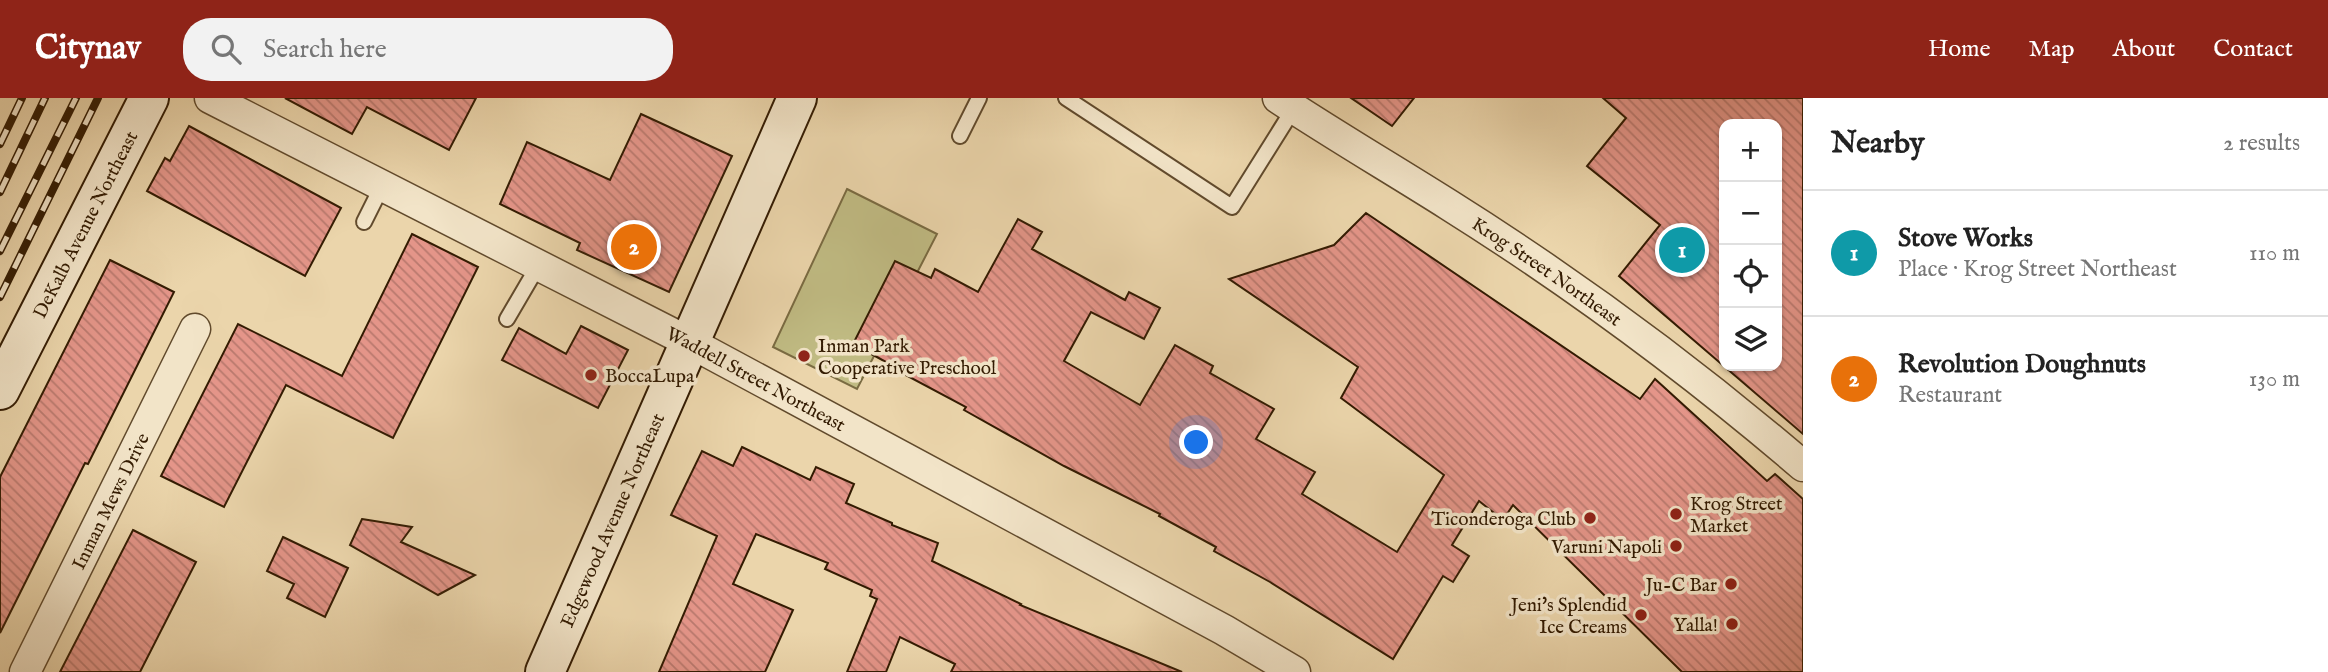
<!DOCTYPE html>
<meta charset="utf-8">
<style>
:root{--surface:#fff;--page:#f2f2f2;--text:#222;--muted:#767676;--line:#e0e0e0;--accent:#8f2418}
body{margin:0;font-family:"IM FELL English",serif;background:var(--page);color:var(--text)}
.controls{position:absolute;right:21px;top:21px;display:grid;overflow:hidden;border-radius:14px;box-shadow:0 2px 5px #0004}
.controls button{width:63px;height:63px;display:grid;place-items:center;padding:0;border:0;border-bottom:2px solid var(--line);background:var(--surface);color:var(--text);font:35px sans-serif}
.you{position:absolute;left:1197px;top:345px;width:24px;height:24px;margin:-18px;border:5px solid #fff;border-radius:50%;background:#1a73e8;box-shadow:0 0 0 10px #1a73e833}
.badge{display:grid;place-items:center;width:46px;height:46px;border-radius:50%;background:var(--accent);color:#fff;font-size:23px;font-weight:700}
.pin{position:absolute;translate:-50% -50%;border:4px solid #fff;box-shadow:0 2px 7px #0006}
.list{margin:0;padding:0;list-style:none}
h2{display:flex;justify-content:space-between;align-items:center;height:91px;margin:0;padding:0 28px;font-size:30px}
h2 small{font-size:23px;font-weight:400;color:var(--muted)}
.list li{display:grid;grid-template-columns:46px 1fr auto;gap:21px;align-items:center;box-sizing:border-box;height:126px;padding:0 28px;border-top:2px solid var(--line)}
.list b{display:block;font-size:26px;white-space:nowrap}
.list p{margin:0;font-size:23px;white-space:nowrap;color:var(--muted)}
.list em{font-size:23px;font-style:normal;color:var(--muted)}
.icon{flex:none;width:38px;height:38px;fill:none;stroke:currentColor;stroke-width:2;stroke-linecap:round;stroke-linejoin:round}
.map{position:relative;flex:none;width:1803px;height:574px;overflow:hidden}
header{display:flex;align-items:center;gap:42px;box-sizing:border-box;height:98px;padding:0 35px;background:var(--accent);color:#fff}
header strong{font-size:33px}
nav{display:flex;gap:38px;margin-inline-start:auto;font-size:24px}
.search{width:490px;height:63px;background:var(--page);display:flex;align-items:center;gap:18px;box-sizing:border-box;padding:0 24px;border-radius:28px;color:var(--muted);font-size:26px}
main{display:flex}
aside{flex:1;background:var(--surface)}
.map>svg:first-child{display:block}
.green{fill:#c0bb83;stroke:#7a6b42;stroke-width:2}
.building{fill:url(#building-back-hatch);stroke:#331b02;stroke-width:2;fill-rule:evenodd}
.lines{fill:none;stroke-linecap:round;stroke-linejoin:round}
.lane-casing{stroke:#614a2c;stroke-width:18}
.street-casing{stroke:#614a2c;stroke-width:33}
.secondary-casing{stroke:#331b02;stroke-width:42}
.lane{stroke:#f2e4c8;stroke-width:14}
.street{stroke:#f2e4c8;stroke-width:30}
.secondary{stroke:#f2e4c8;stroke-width:38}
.rail-casing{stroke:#331b02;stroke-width:8}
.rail{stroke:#f2e4c8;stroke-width:5;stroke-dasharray:16;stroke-linecap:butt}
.poi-dot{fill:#8f2418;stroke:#f2e4c8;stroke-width:2.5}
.labels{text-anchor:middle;stroke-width:7;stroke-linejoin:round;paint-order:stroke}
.street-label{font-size:19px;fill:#331b02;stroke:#f2e4c8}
.poi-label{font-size:19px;fill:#331b02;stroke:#f2e4c8;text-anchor:end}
</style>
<header>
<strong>Citynav</strong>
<div class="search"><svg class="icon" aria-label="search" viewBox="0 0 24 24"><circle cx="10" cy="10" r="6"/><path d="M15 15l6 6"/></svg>Search here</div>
<nav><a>Home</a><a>Map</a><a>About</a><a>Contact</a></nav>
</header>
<main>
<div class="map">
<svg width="1803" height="574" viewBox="0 0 1803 574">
<defs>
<pattern id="building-back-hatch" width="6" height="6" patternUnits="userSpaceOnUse" patternTransform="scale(1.75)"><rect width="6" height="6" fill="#e49589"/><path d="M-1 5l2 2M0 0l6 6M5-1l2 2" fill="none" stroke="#b9796e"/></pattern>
</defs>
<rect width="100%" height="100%" fill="#ebd5ab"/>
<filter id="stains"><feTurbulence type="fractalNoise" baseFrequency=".00286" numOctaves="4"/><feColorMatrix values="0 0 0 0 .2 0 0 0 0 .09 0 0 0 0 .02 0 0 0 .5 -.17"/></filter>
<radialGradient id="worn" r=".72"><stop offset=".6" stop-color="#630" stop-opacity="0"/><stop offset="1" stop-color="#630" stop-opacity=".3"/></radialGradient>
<path class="green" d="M847,91L937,136L857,291L773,249Z"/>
<g class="building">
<path d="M285,0H476L449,52L367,9L352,36Z"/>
<path d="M1351,0H1414L1392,28Z"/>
<path d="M1603,0H1803V336L1619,178L1660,127L1587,68L1626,20ZM1724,26H1777V268H1724Z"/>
<path d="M641,16L732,58L669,194L577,152L580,145L500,106L527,44L610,82Z"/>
<path d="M189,28L341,110L305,178L147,93L165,60L170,63Z"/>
<path d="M1366,115L1640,301L1655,281L1767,383L1775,376L1803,401V574H1682L1513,407L1503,422L1479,403L1452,447L1469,458L1453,484L1443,478L1393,561L1270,484L1214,453L1216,449L1159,418L1160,416L1064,368L964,312L966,309L885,266L886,264L853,246L895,163L931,180L935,171L978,194L1018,121L1042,134L1032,151L1125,202L1129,194L1160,210L1144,241L1091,214L1064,263L1140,307L1175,247L1213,268L1210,275L1274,311L1256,341L1315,374L1302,396L1397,454L1444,377L1341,300L1358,269L1229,181L1334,147Z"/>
<path d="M412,136L478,169L393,340L286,287L224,409L161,378L238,226L342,278Z"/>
<path d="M110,162L174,194L88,366L85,365L0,535V379Z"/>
<path d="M581,228L628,252L598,310L502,262L519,230L566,256Z"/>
<path d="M742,349L810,382L816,369L854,386L846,405L892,425V427L938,445L932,463L1021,506L1020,507L1182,574H951L955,566L900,539L886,574H847L877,501L870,498L872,492L825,471L828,465L756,436L733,486L793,512L765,574H659L717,438L671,417L702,353L733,368Z"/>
<path d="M362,421L412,429L401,444L475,477L438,497L350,447Z"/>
<path d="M133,432L196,464L140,574H60Z"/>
<path d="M283,439L348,470L325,519L287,500L294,486L267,473Z"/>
</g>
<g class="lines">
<defs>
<g id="lane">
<path d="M1066,0L1232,109L1294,10"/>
<path d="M960,38L979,0"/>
<path d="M364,124L382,88"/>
<path d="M507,221L538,168"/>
</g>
<g id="street">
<path id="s1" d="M210,0L689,244L1224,532L1295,574"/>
<path id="s2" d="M1278,0C1334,37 1392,71 1449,107C1573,185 1692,273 1803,368"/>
<path id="s3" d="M25,574L195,231"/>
</g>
<g id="secondary">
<path id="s4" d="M0,292L149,0"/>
<path id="s5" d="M545,574L797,0"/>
</g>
</defs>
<use href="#lane" class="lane-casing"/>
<use href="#street" class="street-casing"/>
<use href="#secondary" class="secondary-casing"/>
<use href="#lane" class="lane"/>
<use href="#street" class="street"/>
<use href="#secondary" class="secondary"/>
<defs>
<g id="rail">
<path d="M0,46L22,0"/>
<path d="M0,94L45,0"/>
<path d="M0,153L76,0"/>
<path d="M0,199L98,0"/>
</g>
</defs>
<use href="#rail" class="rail-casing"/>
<use href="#rail" class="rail"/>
</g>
<g class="poi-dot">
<circle cx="804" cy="258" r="7"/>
<circle cx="591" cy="277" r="7"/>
<circle cx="1676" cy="416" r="7"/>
<circle cx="1590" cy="420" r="7"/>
<circle cx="1676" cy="448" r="7"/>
<circle cx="1731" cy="486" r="7"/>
<circle cx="1641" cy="517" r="7"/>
<circle cx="1732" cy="526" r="7"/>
</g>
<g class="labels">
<g class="street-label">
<text dy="7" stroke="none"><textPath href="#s4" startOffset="186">DeKalb Avenue Northeast</textPath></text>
<text dy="7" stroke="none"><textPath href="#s2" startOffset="320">Krog Street Northeast</textPath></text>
<text dy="7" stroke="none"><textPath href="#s1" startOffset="614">Waddell Street Northeast</textPath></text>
<text dy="7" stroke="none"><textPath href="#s3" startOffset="191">Inman Mews Drive</textPath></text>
<text dy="7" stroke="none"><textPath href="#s5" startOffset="166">Edgewood Avenue Northeast</textPath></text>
</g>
<g class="poi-label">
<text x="818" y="254" text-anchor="start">Inman Park<tspan x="818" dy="22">Cooperative Preschool</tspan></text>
<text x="605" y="284" text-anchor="start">BoccaLupa</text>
<text x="1690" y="412" text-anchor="start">Krog Street<tspan x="1690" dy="22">Market</tspan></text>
<text x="1576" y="427">Ticonderoga Club</text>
<text x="1662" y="455">Varuni Napoli</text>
<text x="1717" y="493">Ju-C Bar</text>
<text x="1627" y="513">Jeni's Splendid<tspan x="1627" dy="22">Ice Creams</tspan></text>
<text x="1718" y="533">Yalla!</text>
</g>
</g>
<rect width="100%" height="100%" filter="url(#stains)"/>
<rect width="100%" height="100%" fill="url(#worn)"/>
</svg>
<div class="controls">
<button>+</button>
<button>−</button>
<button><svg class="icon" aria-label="locate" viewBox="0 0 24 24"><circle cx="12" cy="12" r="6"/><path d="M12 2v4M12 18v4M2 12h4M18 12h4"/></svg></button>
<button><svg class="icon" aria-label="layers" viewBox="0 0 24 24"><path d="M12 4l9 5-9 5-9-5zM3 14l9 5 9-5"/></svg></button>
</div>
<div class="you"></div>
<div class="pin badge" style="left:1682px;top:152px;background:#0f9aa8">1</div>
<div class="pin badge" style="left:634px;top:149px;background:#e8710a">2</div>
</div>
<aside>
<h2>Nearby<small>2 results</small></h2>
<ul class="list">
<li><span class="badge" style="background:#0f9aa8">1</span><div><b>Stove Works</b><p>Place · Krog Street Northeast</p></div><em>110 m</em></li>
<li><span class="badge" style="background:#e8710a">2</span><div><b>Revolution Doughnuts</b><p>Restaurant</p></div><em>130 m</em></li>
</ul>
</aside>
</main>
